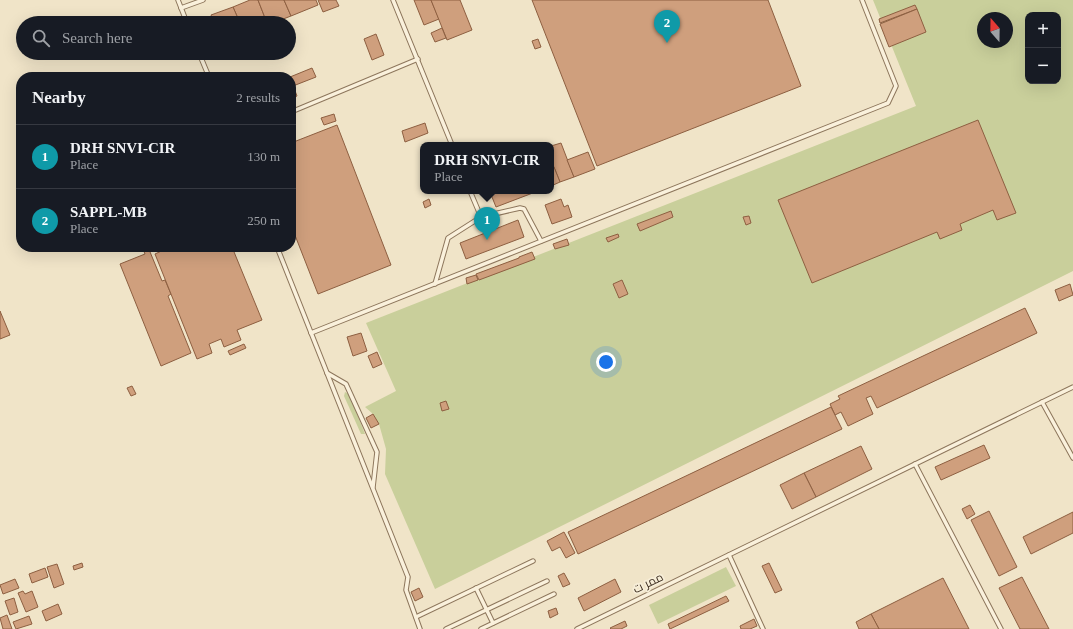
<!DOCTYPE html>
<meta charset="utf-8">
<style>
:root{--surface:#171b24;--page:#20242c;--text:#f1f3f6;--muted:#9ea1a6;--line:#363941;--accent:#0f766e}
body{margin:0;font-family:"Times New Roman",Cairo,serif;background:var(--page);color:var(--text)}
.controls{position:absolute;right:12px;top:12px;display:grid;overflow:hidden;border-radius:8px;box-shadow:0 4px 16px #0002}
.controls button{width:36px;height:36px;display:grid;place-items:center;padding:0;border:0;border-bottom:1px solid var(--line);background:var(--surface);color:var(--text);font:20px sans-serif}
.compass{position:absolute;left:977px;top:12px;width:36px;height:36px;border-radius:50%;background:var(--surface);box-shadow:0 4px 16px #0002;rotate:340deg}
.you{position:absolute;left:606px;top:362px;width:14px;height:14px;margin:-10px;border:3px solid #fff;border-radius:50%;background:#1a73e8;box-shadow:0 0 0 6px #1a73e833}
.badge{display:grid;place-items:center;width:26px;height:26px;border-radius:50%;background:var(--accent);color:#fff;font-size:13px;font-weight:700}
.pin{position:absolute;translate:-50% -33px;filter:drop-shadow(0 1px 2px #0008)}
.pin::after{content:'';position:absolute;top:21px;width:14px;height:12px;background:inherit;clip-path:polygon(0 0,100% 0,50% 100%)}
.popup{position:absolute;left:420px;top:142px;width:134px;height:52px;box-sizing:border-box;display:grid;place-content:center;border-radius:8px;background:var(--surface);filter:drop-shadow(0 1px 3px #0005);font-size:13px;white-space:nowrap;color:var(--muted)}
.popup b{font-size:15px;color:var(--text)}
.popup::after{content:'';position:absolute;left:50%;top:100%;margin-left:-8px;border:8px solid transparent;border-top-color:var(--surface)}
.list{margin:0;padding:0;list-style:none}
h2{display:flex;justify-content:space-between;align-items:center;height:52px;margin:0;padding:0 16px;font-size:17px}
h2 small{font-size:13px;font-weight:400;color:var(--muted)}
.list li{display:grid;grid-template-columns:26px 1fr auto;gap:12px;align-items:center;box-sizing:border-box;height:64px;padding:0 16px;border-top:1px solid var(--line)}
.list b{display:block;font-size:15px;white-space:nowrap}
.list p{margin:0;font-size:13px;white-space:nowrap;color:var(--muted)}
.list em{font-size:13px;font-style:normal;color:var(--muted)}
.icon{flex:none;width:22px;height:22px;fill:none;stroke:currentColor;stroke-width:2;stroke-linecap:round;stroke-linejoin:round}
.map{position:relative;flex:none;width:1073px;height:629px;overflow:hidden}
.search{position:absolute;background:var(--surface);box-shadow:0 4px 16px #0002;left:16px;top:16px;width:280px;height:44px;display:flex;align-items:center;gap:10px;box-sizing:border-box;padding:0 14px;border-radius:22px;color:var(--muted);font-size:15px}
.panel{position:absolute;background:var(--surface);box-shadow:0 4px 16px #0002;left:16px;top:72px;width:280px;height:180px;border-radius:16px}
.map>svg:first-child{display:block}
.green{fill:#c9cf9b;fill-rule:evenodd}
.building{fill:#cf9f7d;stroke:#8d5f41}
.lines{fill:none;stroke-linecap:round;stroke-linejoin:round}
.lane-casing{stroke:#8d765c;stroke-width:5.5}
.lane{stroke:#faf1dc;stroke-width:3.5}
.labels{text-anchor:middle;stroke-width:3.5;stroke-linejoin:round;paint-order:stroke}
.street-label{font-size:12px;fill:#3d2e20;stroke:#f7eed8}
</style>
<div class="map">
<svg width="1073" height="629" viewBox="0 0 1073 629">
<rect width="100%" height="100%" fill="#f0e4c8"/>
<g class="green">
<path d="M873,0H1073V271L435,589L385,474L386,449L379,424L373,414L365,407L396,391L366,323L916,106ZM1028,15H1058V81H1028ZM983,18H1007V42H983Z"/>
<path d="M345,392L349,394L365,434H361L344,396Z"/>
<path d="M726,567L736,586L658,624L649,605Z"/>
</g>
<g class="building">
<path d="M250,0H258L267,23H240L233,7Z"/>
<path d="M258,0H284L291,16L273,23H267Z"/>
<path d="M284,0H316L318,5L291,16Z"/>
<path d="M318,0H336L339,6L323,12Z"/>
<path d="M414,0H431L439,19L424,25Z"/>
<path d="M431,0H460L472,30L447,40Z"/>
<path d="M532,0H768L801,86L597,166Z"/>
<path d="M915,5L917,9L880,23L879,19Z"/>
<path d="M233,7L240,23H214L211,15Z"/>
<path d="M917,9L926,32L889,47L880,24Z"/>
<path d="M442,28L446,38L435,42L431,33Z"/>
<path d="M376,34L384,55L372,60L364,39Z"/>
<path d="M538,39L541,47L535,49L532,41Z"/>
<path d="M312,68L316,77L293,86L290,77Z"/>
<path d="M291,80L297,96L291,99Z"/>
<path d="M334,114L336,121L324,125L321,118Z"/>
<path d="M978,120L1016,213L997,220L993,210L960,224L962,230L940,239L937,232L812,283L778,200Z"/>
<path d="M425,123L428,133L405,142L402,131Z"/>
<path d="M337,125L391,265L318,294L291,225V143Z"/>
<path d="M561,143L574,177L560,182L551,160V146Z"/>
<path d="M588,152L595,169L574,177L567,160Z"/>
<path d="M554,167L560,182L551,186V168Z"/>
<path d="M493,191H538L496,207L490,192Z"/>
<path d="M429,199L431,205L425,208L423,202Z"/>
<path d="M561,199L564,207L568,205L572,217L552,224L545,205Z"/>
<path d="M671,211L673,217L640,231L637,224Z"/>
<path d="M749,216L751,223L746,225L743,217Z"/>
<path d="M518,220L524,237L466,259L460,243Z"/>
<path d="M618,234L619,237L608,242L606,238Z"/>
<path d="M567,239L569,245L555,249L553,244Z"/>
<path d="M148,247L162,281L165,280L171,294L168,296L191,353L161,366L120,264L145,254L143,249Z"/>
<path d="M232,247L262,320L237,330L241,340L224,347L221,339L209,344L212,353L197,359L155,254L170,247Z"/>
<path d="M532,252L535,259L479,280L476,274L519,258V257Z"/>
<path d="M476,275L478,280L467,284L466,278Z"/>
<path d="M622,280L628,294L619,298L613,284Z"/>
<path d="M1070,284L1073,295L1059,301L1055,290Z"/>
<path d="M1025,308L1037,333L877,408L871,396L866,398L873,414L848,426L841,412L835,415L830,404L840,399L838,396Z"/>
<path d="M0,311L10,335L0,339Z"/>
<path d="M361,333L367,351L353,356L347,337Z"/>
<path d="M244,344L246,348L230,355L228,351Z"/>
<path d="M377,352L382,364L373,368L368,356Z"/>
<path d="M132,386L136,394L131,396L127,388Z"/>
<path d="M446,401L449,409L442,411L440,403Z"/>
<path d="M831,407L842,429L578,554L568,532Z"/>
<path d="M373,414L379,424L371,428L366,418Z"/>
<path d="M984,445L990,458L941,480L935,467Z"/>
<path d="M861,446L872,469L816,497L804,473Z"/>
<path d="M804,473L816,497L792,509L780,485Z"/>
<path d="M970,505L975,514L967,519L962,509Z"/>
<path d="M989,511L1017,567L999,576L971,520Z"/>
<path d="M1073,512V533L1031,554L1023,537Z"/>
<path d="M564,532L575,553L566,558L560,547L552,551L547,541Z"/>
<path d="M82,563L83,567L74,570L73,566Z"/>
<path d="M769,563L782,590L775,593L762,566Z"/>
<path d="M57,564L64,584L54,588L47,567Z"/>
<path d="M45,568L48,577L32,583L29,574Z"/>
<path d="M564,573L570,584L563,587L558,576Z"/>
<path d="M1022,577L1049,629H1020L999,588Z"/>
<path d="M943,578L969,629H879L871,614Z"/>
<path d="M15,579L19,588L3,594L0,585Z"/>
<path d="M615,579L621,592L584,611L578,598Z"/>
<path d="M419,588L423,597L415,601L411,592Z"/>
<path d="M23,591L25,594L32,591L38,607L26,612L18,593Z"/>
<path d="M726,596L729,601L670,629L668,624Z"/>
<path d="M14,598L18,612L10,615L5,601Z"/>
<path d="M58,604L62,614L46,621L42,611Z"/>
<path d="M556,608L558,614L550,618L548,611Z"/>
<path d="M871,614L879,629H859L856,622Z"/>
<path d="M7,615L12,629H3L0,618Z"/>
<path d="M29,616L32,624L16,629L13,622Z"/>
<path d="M754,619L757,626L750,629H741L740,626Z"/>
<path d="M625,621L627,626L621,629H611L610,628Z"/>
</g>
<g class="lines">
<defs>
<g id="lane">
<path d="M178,0L187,23"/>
<path d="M393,0L452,145"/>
<path d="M181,8L203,0"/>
<path d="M199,53L209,77"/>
<path d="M291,112L418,59"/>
<path d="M481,217L520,208L524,209L541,241"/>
<path d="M277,247L408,577L406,590L420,629"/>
<path d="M435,284L448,238L481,217L470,191"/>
<path d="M311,333L888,103L896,86L862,0"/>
<path d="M327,373L346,384L377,452L373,487"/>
<path d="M1042,402L1073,458"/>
<path d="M915,464L1001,629"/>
<path d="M729,555L763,629"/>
<path d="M476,588L493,623"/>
<path d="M416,617L533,561"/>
<path d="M446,629L547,581"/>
<path d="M481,629L554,594"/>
<path d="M577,629L1073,387"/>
</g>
</defs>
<use href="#lane" class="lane-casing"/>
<use href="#lane" class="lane"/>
</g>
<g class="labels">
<g class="street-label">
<text transform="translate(648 583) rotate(-26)" y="4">ممر ت</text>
</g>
</g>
</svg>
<div class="controls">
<button>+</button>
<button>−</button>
</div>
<svg class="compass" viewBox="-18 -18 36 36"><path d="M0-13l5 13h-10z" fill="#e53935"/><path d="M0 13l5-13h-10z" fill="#9ea1a6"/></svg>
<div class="you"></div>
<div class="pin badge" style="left:487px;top:240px;background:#0f9aa8">1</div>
<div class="popup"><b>DRH SNVI-CIR</b>Place</div>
<div class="pin badge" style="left:667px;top:43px;background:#0f9aa8">2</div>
<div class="search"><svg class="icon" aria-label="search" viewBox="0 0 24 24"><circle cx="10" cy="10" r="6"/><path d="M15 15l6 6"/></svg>Search here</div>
<section class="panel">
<h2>Nearby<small>2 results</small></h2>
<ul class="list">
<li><span class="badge" style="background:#0f9aa8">1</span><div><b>DRH SNVI-CIR</b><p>Place</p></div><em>130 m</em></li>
<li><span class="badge" style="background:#0f9aa8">2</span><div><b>SAPPL-MB</b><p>Place</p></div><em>250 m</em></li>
</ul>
</section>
</div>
